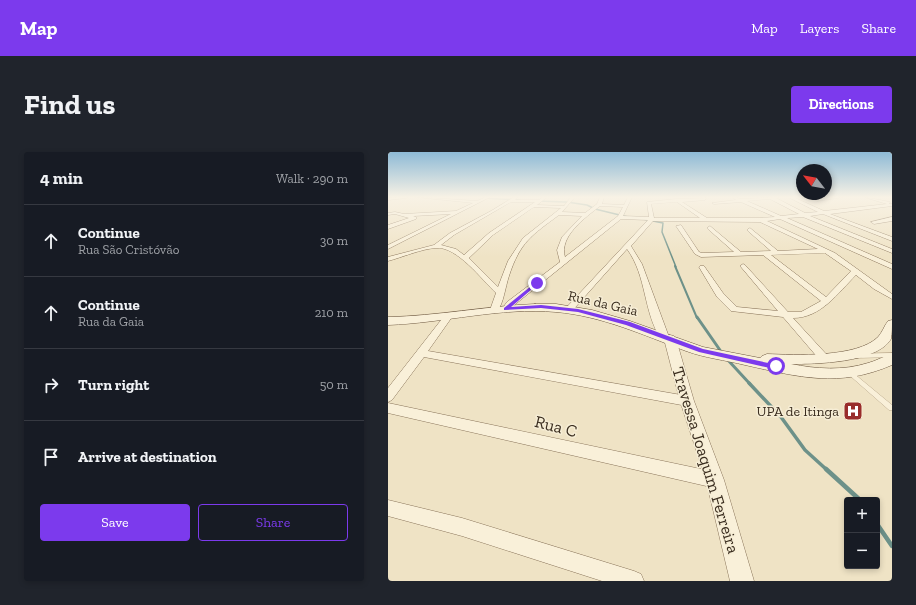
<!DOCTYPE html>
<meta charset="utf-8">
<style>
:root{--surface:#171b24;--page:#20242c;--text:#f1f3f6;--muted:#9ea1a6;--line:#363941;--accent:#7c3aed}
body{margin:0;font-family:"Zilla Slab",serif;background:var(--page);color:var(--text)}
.controls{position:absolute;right:12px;bottom:12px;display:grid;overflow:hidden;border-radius:4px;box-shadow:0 2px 6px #0003}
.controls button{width:36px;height:36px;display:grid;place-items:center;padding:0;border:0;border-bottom:1px solid var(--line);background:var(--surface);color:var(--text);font:20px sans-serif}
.compass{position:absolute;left:408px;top:12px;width:36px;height:36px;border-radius:50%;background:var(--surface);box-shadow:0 2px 6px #0003;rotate:301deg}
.stop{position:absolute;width:12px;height:12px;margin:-9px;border:3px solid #7c3aed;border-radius:50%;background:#fff}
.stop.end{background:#7c3aed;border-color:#fff;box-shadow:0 1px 4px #0008}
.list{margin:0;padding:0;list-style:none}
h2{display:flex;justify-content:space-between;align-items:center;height:52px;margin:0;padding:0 16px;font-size:17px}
h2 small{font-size:13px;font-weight:400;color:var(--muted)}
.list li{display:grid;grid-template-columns:26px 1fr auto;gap:12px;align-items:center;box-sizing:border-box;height:72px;padding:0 16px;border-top:1px solid var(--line)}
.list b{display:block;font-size:15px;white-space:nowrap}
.list p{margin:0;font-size:13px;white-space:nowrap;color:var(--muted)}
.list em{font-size:13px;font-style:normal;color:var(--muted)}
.actions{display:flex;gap:8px;padding:12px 16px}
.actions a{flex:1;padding:9px 0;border:1px solid var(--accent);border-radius:4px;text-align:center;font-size:14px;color:var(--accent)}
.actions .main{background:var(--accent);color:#fff}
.icon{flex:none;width:22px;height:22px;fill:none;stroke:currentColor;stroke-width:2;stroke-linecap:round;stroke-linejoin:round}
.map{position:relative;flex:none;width:504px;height:429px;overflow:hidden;border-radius:4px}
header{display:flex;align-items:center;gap:24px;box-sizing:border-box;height:56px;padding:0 20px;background:var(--accent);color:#fff}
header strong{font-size:19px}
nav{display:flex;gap:22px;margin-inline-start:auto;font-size:14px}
.intro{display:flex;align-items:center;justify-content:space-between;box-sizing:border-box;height:96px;padding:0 24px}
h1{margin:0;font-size:28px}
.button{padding:10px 18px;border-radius:4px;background:var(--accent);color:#fff;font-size:14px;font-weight:700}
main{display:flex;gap:24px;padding:0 24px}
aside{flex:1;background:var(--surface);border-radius:4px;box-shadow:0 2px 6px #0003}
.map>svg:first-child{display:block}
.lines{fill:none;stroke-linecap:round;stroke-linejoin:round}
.stream-far4{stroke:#6d9189;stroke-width:1.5}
.stream-far3{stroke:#6d9189;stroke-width:2}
.stream-far2{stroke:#6d9189;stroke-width:3}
.stream-far1{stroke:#6d9189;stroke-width:3.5}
.stream{stroke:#6d9189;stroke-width:4.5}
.service-casing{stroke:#8a755b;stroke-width:0.5}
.minor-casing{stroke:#8a755b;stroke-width:1}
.tertiary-casing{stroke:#8a755b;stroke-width:1}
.secondary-casing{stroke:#6c563e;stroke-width:1}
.service{fill:#f9f0d9;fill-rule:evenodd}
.minor{fill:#f9f0d9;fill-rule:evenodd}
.tertiary{fill:#f9f0d9;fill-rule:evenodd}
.secondary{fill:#f9f0d9;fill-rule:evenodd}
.route{fill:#7c3aed}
.labels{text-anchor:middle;stroke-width:3;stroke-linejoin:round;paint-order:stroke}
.street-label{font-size:14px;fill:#3a2d1f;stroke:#f6edd5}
.poi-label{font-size:14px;fill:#3a2d1f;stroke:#f6edd5;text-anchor:end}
.near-street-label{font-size:17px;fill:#3a2d1f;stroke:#f6edd5}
</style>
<header>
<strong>Map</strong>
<nav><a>Map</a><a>Layers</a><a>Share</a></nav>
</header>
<div class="intro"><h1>Find us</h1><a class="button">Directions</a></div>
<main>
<aside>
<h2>4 min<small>Walk · 290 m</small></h2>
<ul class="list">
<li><svg class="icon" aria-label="ahead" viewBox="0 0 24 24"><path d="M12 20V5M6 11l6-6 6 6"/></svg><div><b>Continue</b><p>Rua São Cristóvão</p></div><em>30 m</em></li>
<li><svg class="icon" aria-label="ahead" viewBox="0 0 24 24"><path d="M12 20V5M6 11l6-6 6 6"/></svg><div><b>Continue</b><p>Rua da Gaia</p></div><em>210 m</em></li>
<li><svg class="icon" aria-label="right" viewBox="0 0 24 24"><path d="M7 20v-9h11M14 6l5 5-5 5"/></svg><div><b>Turn right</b></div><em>50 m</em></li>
<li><svg class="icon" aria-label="arrive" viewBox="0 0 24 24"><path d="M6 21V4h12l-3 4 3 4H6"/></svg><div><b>Arrive at destination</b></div></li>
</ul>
<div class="actions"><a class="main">Save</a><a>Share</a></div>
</aside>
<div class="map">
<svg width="504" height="429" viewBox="0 0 504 429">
<rect width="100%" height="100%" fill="#efe3c5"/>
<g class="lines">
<g class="stream-far4">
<path d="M100,45L96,46L132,48"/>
<path d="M150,49L179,50L199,53L207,57L240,65"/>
<path d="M255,67L275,71L274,80L288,115"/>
</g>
<path class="stream-far3" d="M287,114L309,166"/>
<g class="stream-far2">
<path d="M309,165L334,201"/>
<path d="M339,207L362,232"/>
</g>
<path class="stream-far1" d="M361,231L393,265L417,298L439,318"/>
<g class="stream">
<path d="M438,317L472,348"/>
<path d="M489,372L504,394"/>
</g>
<defs>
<g id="service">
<path d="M504,201V205L469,206L466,204L469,202Z"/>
<path d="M462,219L464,220L504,253V258H501L460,222L459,221L460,220Z"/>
</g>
<g id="minor">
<path d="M20,45L18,46L0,48V46Z"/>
<path d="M28,45L89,49L98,45H102L0,97V93L63,62L25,64L28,65V67L0,77V73L21,66L7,62L0,63V61L7,60L16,62L68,59L85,51Z"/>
<path d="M126,45H130L127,48H151L155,45H159L149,53L176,54L183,45H187L174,60L197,61L209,52L212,45H216L214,52L236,53L240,45H244L235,64L261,65L259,50L288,47L318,46L317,48L294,50L319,66H372L387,65L353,50L326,52L324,51L348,48L344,45L354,47L391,45L388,46L417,61L430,60L400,45H405L436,59L499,52L476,45L502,50L501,52H504V54L442,62L504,85V89L435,62L422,64L504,97V101L415,65L399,66L504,112V117L392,67L379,69L447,101L504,142V147L486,137L468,123C450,141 433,166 405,166L439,203L440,205L439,207H431L395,165L343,159L329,145L311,115L312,114H316L335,141L349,155L390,159L353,115L352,114L355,112L357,113L400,160H413L433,149L375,103L313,105L307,102L288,74L293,73L311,100L314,101L346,100L320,77L319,76L322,74L353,100L383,99L360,79V77L362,76L390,99L430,97L372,70L265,69L243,94L254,112L281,185L276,188L273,187C255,160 259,124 239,97L184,159H178L177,157L260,68L233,67L125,154L121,159L118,160L114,157L119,150L172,110L169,98L174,85L194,64L171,63C144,83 132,90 121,124C117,136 116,150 109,160L106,161L102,158L108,141C94,128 69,94 48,96C33,97 15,105 0,109V105L46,93L62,81L103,59ZM382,47L411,62L393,64L359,49ZM123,50H147L101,81L76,103L68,97L53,93L66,83ZM289,50L312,66H266L263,52ZM212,54L235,55L230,64L177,105C171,84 197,66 212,54ZM146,55L173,56L135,86L120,109L110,135L81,106L105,83ZM437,101L463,119L438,145L383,103Z"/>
<path d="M446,45H455L429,49L427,48Z"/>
<path d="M504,65V69L486,72L483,70Z"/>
<path d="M60,162L64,165L40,199L299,244L303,246L305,249L303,252L299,254L36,205L4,248L0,250V236L57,163Z"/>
<path d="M0,251L327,320L333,323L335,328L333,333L327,336L0,261Z"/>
<path d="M0,348L74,366L246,419L253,422L256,429H214L74,384L0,364Z"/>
</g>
<path id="tertiary" d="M282,183L286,184L288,187L306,249L336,328L366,429H342L318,328L292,249L276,187L278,184Z"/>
<path id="secondary" d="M147,152H168L204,158L242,169L315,195L372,206L374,204L379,202C407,203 469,206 490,185C494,181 496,174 500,169L504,168C504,174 504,182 503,187C489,211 427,212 403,212C428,217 455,219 480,211C488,209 496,204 504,202V213C451,236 411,225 357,213C337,208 317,206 298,199C255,183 214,164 168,160C112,155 56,171 0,173V165C49,164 98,154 147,152Z"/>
</defs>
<use href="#service" class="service-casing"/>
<use href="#minor" class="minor-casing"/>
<use href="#tertiary" class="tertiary-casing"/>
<use href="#secondary" class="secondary-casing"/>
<use href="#service" class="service"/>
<use href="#minor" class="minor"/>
<use href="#tertiary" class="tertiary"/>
<use href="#secondary" class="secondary"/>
</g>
<linearGradient id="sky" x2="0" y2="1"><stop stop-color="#8ebad6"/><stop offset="0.43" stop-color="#f8f2e5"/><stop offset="1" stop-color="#f8f2e5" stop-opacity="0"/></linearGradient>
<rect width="504" height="105" fill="url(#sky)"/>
<path class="route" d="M148,130L151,131L123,155L153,153L190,157L242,170L315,197L385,212L388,211L395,216L391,218L311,200L238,173L190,160L153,156L116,158V156Z"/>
<defs>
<symbol id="hospital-square" viewBox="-11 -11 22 22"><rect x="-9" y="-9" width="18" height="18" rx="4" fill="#992c2b" stroke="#f6edd5"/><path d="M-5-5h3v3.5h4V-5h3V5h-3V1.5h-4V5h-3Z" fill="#fff"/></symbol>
</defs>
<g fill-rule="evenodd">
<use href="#hospital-square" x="454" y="248" width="22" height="22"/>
</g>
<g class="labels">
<g class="street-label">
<text transform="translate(215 151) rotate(13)" y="5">Rua da Gaia</text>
</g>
<g class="poi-label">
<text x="451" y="264">UPA de Itinga</text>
</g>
<g class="near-street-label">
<text transform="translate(168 274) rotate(14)" y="6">Rua C</text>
<text transform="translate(318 308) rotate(73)" y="6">Travessa Joaquim Ferreira</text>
</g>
</g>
</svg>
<div class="controls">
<button>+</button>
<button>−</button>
</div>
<svg class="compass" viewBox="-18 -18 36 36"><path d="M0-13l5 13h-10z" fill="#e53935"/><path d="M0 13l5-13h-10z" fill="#9ea1a6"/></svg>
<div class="stop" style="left:388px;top:214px"></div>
<div class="stop end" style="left:149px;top:131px"></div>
</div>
</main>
